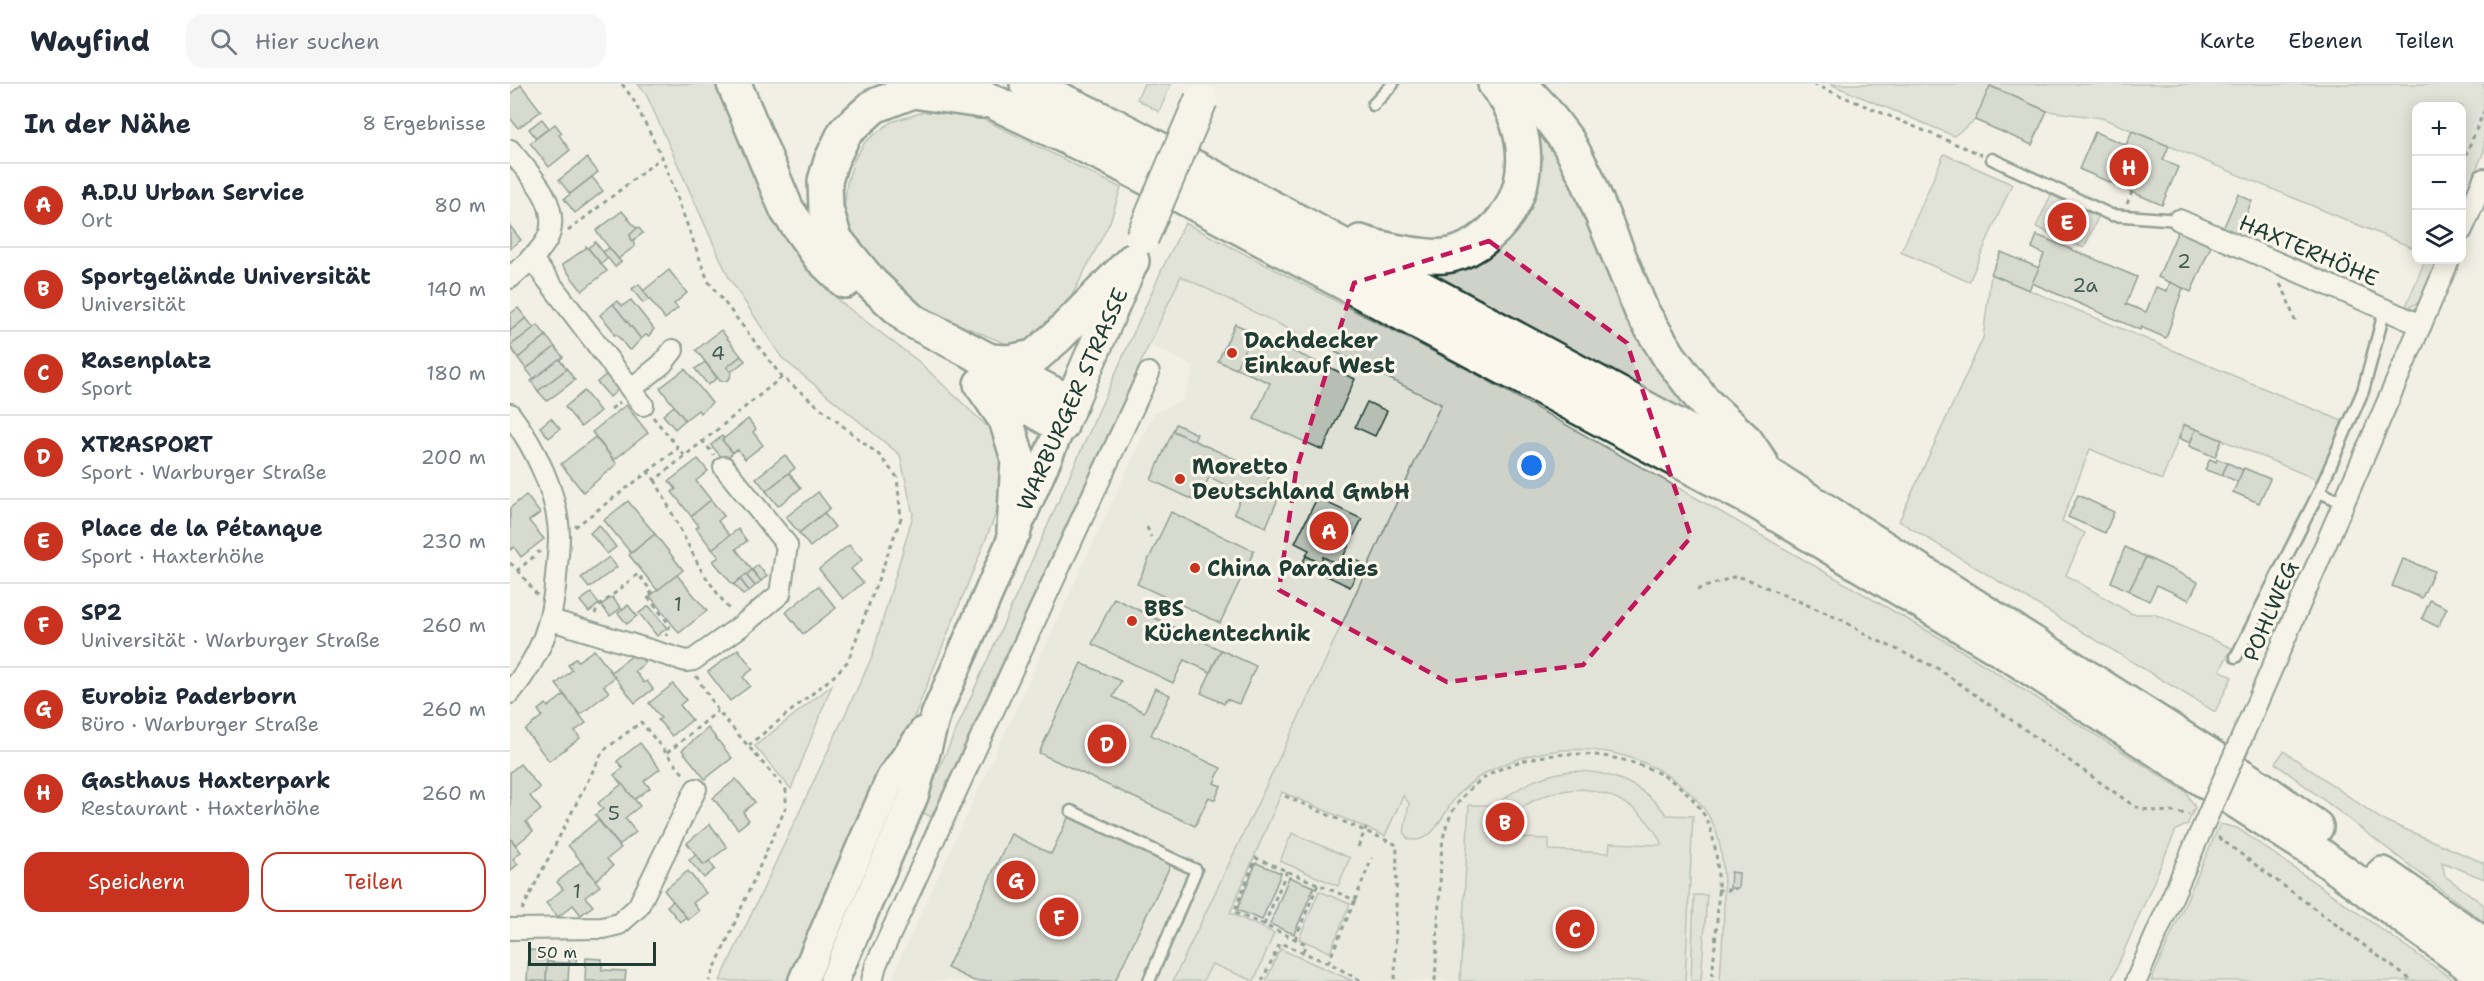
<!DOCTYPE html>
<html lang="de">
<meta charset="utf-8">
<style>
:root{--surface:#fff;--page:#f6f6f7;--text:#1f2937;--muted:#747a83;--line:#e0e1e3;--accent:#c8321e}
body{margin:0;font-family:"Shantell Sans",sans-serif;background:var(--page);color:var(--text)}
.controls{position:absolute;right:18px;top:18px;display:grid;overflow:hidden;border-radius:12px;box-shadow:0 3px 15px #0003}
.controls button{width:54px;height:54px;display:grid;place-items:center;padding:0;border:0;border-bottom:2px solid var(--line);background:var(--surface);color:var(--text);font:30px sans-serif}
.scale{position:absolute;left:18px;bottom:15px;width:128px;box-sizing:border-box;padding-left:6px;border:3px solid #1f3d34;border-top:0;font-size:16px;line-height:21px;white-space:nowrap;color:#1f3d34;-webkit-text-stroke:4px #fbf7ec;paint-order:stroke}
.you{position:absolute;left:1022px;top:382px;width:21px;height:21px;margin:-15px;border:4px solid #fff;border-radius:50%;background:#1a73e8;box-shadow:0 0 0 9px #1a73e833}
.badge{display:grid;place-items:center;width:39px;height:39px;border-radius:50%;background:var(--accent);color:#fff;font-size:20px;font-weight:700}
.pin{position:absolute;translate:-50% -50%;border:3px solid #fff;box-shadow:0 2px 6px #0006}
.list{margin:0;padding:0;list-style:none}
h2{display:flex;justify-content:space-between;align-items:center;height:78px;margin:0;padding:0 24px;font-size:26px}
h2 small{font-size:20px;font-weight:400;color:var(--muted)}
.list li{display:grid;grid-template-columns:39px 1fr auto;gap:18px;align-items:center;box-sizing:border-box;height:84px;padding:0 24px;border-top:2px solid var(--line)}
.list b{display:block;font-size:22px;white-space:nowrap}
.list p{margin:0;font-size:20px;white-space:nowrap;color:var(--muted)}
.list em{font-size:20px;font-style:normal;color:var(--muted)}
.actions{display:flex;gap:12px;padding:18px 24px}
.actions a{flex:1;padding:14px 0;border:2px solid var(--accent);border-radius:18px;text-align:center;font-size:21px;color:var(--accent)}
.actions .main{background:var(--accent);color:#fff}
.icon{flex:none;width:33px;height:33px;fill:none;stroke:currentColor;stroke-width:2;stroke-linecap:round;stroke-linejoin:round}
.map{position:relative;flex:none;width:1974px;height:897px;overflow:hidden}
header{display:flex;align-items:center;gap:36px;box-sizing:border-box;height:84px;padding:0 30px;background:var(--surface);border-bottom:2px solid var(--line)}
header strong{font-size:28px}
nav{display:flex;gap:33px;margin-inline-start:auto;font-size:21px}
.search{width:420px;height:54px;background:var(--page);display:flex;align-items:center;gap:15px;box-sizing:border-box;padding:0 21px;border-radius:18px;color:var(--muted);font-size:22px}
main{display:flex}
aside{flex:1;background:var(--surface)}
.map>svg:first-child{display:block}
.built{fill:#e0e1d6}
.green{fill:#cfd2c8;stroke:#77887e;stroke-width:1.5;fill-rule:evenodd}
.building{fill:#b7beb3;stroke:#1f3d34;stroke-width:1.5}
.lines{fill:none;stroke-linecap:round;stroke-linejoin:round}
.lane-casing{stroke:#1f3d34;stroke-width:15}
.street-casing{stroke:#1f3d34;stroke-width:24}
.secondary-casing{stroke:#1f3d34;stroke-width:33}
.primary-casing{stroke:#1f3d34;stroke-width:36}
.highway-casing{stroke:#1f3d34;stroke-width:38}
.path{stroke:#1f3d34;stroke-width:3;stroke-dasharray:4.5 4.5;stroke-linecap:butt}
.lane{stroke:#fbf7ec;stroke-width:10}
.street{stroke:#fbf7ec;stroke-width:20}
.secondary{stroke:#fbf7ec;stroke-width:28}
.primary{stroke:#fbf7ec;stroke-width:32}
.highway{stroke:#fbf7ec;stroke-width:33}
.street-bridge-casing{stroke:#1f3d34;stroke-width:24;stroke-linecap:butt}
.primary-bridge-casing{stroke:#1f3d34;stroke-width:36;stroke-linecap:butt}
.street-bridge{stroke:#fbf7ec;stroke-width:20}
.primary-bridge{stroke:#fbf7ec;stroke-width:32}
.marked{fill:none;stroke:#c2185b;stroke-width:4.5;stroke-dasharray:12 8;stroke-linejoin:round}
.poi-dot{fill:#c8321e;stroke:#fbf7ec;stroke-width:2}
.labels{text-anchor:middle;stroke-width:6;stroke-linejoin:round;paint-order:stroke}
.number-label{font-size:20px;fill:#455d54}
.street-label{font-size:22px;fill:#1f3d34;stroke:#fbf7ec}
.poi-label{font-size:22px;font-weight:bold;fill:#1f3d34;stroke:#fbf7ec;text-anchor:start}
</style>
<header>
<strong>Wayfind</strong>
<div class="search"><svg class="icon" aria-label="search" viewBox="0 0 24 24"><circle cx="10" cy="10" r="6"/><path d="M15 15l6 6"/></svg>Hier suchen</div>
<nav><a>Karte</a><a>Ebenen</a><a>Teilen</a></nav>
</header>
<main>
<aside>
<h2>In der Nähe<small>8 Ergebnisse</small></h2>
<ul class="list">
<li><span class="badge">A</span><div><b>A.D.U Urban Service</b><p>Ort</p></div><em>80 m</em></li>
<li><span class="badge">B</span><div><b>Sportgelände Universität</b><p>Universität</p></div><em>140 m</em></li>
<li><span class="badge">C</span><div><b>Rasenplatz</b><p>Sport</p></div><em>180 m</em></li>
<li><span class="badge">D</span><div><b>XTRASPORT</b><p>Sport · Warburger Straße</p></div><em>200 m</em></li>
<li><span class="badge">E</span><div><b>Place de la Pétanque</b><p>Sport · Haxterhöhe</p></div><em>230 m</em></li>
<li><span class="badge">F</span><div><b>SP2</b><p>Universität · Warburger Straße</p></div><em>260 m</em></li>
<li><span class="badge">G</span><div><b>Eurobiz Paderborn</b><p>Büro · Warburger Straße</p></div><em>260 m</em></li>
<li><span class="badge">H</span><div><b>Gasthaus Haxterpark</b><p>Restaurant · Haxterhöhe</p></div><em>260 m</em></li>
</ul>
<div class="actions"><a class="main">Speichern</a><a>Teilen</a></div>
</aside>
<div class="map">
<svg width="1974" height="897" viewBox="0 0 1974 897">
<rect width="100%" height="100%" fill="#f2f0e5"/>
<filter id="ink" filterUnits="userSpaceOnUse"><feTurbulence type="fractalNoise" baseFrequency=".0167" numOctaves="2"/><feDisplacementMap in="SourceGraphic" scale="12" xChannelSelector="R" yChannelSelector="G"/><feConvolveMatrix kernelMatrix="1 2 1 2 8 2 1 2 1" color-interpolation-filters="sRGB"/></filter>
<g filter="url(#ink)">
<path class="built" d="M670,192L931,320L808,595L1182,654L1279,897H382L390,874L643,330L672,316L685,283L639,261Z"/>
<g class="green">
<path d="M128,0H210L287,168L329,217L408,277L483,348L502,371L498,400L386,678L279,897H210L362,573L403,431L390,371L272,274L219,194L136,10Z"/>
<path d="M634,0H661L649,28L627,15Z"/>
<path d="M1320,0H1974V67L1952,120V22H1906V165L1592,34L1537,27L1481,2L1465,36L1444,52Z"/>
<path d="M1006,15L1033,41L1221,363L891,181L996,146Z"/>
<path d="M413,28H459L611,104L600,138L555,225L509,265L421,229L381,196L345,152L334,129L337,99L344,76L355,58L381,38Z"/>
<path d="M1434,70L1502,100L1459,198L1391,168Z"/>
<path d="M1541,111L1588,133L1574,164L1526,143Z"/>
<path d="M675,139L959,286L1188,415L1444,562L1675,707L1685,723L1677,741L1666,746L1601,897H1210C1212,854 1220,788 1206,747C1198,726 1185,711 1167,698C1111,656 1034,656 974,690C964,696 953,705 946,713C933,728 924,762 898,755L894,749L899,719L893,712L875,752L772,708L720,829L764,849L744,897L702,880L693,897H663L807,595L931,320L671,192L421,733L410,727L653,183Z"/>
<path d="M1915,176H1928L1910,218L1895,225Z"/>
<path d="M1481,190L1832,337L1808,396L1674,340L1652,396L1580,365L1552,437L1575,449L1556,491L1622,530H1644L1722,564L1710,586L1722,593L1705,628L1389,437L1473,254Z"/>
<path d="M322,601L281,705L245,662Z"/>
<path d="M1774,667L1871,735L1974,779V795L1932,778L1935,792L1974,821V838L1765,679Z"/>
<path d="M1061,687C1099,686 1133,700 1157,731L1183,732L1175,897H950L959,721H986C1009,702 1030,691 1061,687ZM1072,705C1107,709 1138,728 1152,761L1100,759L1099,769L1039,766V755L988,753C1004,720 1037,706 1072,705Z"/>
<path d="M1710,740L1727,744L1945,897H1641Z"/>
<path d="M782,749L840,774L828,802L770,777Z"/>
<path d="M809,807L840,820L820,868L789,855Z"/>
<path d="M1184,811H1197L1191,897H1181Z"/>
<path d="M770,865L843,897H756Z"/>
</g>
<g class="building">
<path d="M11,1L31,27L8,44L0,34V10Z"/>
<path d="M1480,2L1537,27L1522,61L1465,36Z"/>
<path d="M32,35L39,44L26,54L19,45Z"/>
<path d="M45,40L52,49L49,51L60,66L39,83L20,59Z"/>
<path d="M1622,47L1659,62L1653,76L1668,83L1652,121L1569,85L1585,48L1616,61Z"/>
<path d="M77,74L88,88L60,110L49,96Z"/>
<path d="M82,93L93,107L65,129L54,115Z"/>
<path d="M1728,110L1742,117L1727,151L1713,145Z"/>
<path d="M112,127L127,145L120,151L125,162L108,175L86,147Z"/>
<path d="M0,142L11,156L0,165Z"/>
<path d="M128,143L133,149L122,157L120,151Z"/>
<path d="M1668,147L1701,162L1681,208L1648,193Z"/>
<path d="M1527,151L1627,193L1616,220L1636,228L1646,203L1657,207L1660,198L1673,204L1656,254L1631,243L1630,246L1522,199L1534,170L1522,164Z"/>
<path d="M85,158L98,174L91,180L78,164Z"/>
<path d="M76,162L97,187L72,207L52,181L76,164Z"/>
<path d="M99,164L111,178L105,183L93,168Z"/>
<path d="M1491,168L1529,184L1519,206L1481,190Z"/>
<path d="M159,186L177,209L164,220L168,224L155,235L133,207Z"/>
<path d="M129,200L139,215L133,219L122,205Z"/>
<path d="M121,216L144,245L139,252L136,251L131,255L103,220L108,217L112,222Z"/>
<path d="M103,220L131,255L121,266L118,265L107,251H104L102,245L90,231Z"/>
<path d="M8,224L16,234L0,247V230Z"/>
<path d="M16,234L24,244L0,262V247Z"/>
<path d="M725,240L743,248L726,285L708,277Z"/>
<path d="M28,241L36,252L8,274L0,262Z"/>
<path d="M211,246L231,272L217,283L221,288L220,294L216,297H210L186,266Z"/>
<path d="M742,249L845,295L813,366L744,335L760,299L726,284Z"/>
<path d="M36,252L45,263L16,285L8,274Z"/>
<path d="M45,263L53,273L24,295L16,285Z"/>
<path d="M231,272L235,277L221,288L217,283Z"/>
<path d="M49,275L57,285L28,307L21,297Z"/>
<path d="M195,278L207,294L198,301L185,285Z"/>
<path d="M57,285L65,296L37,317L28,307Z"/>
<path d="M175,285L202,319L190,329L188,326L175,336L150,304Z"/>
<path d="M97,290L109,305L100,313L87,298Z"/>
<path d="M74,307L90,327L71,343L55,323Z"/>
<path d="M857,318L877,327L865,352L845,343Z"/>
<path d="M116,321L138,349L104,376L82,348Z"/>
<path d="M164,322L175,336L165,345L153,331Z"/>
<path d="M41,334L50,345L39,354L30,343Z"/>
<path d="M238,335L246,345L243,348L253,361L235,375L228,366L222,368L212,356Z"/>
<path d="M666,340L687,350L684,357L663,347Z"/>
<path d="M1674,341L1686,345L1680,359L1669,354Z"/>
<path d="M1686,345L1712,356L1705,373L1679,362Z"/>
<path d="M663,347L760,391L755,403L770,410L756,443L724,429L733,409L699,393L688,418L641,396Z"/>
<path d="M212,352L214,354L212,356L223,369L214,376L201,361Z"/>
<path d="M85,353L107,380L73,408L51,380Z"/>
<path d="M275,371L285,384L256,407L246,394Z"/>
<path d="M188,375L198,387L186,397L201,416L181,432L162,408L166,405L159,397Z"/>
<path d="M1700,375L1706,378L1707,375L1718,379L1712,391L1695,386Z"/>
<path d="M1718,379L1733,386L1728,398L1712,391Z"/>
<path d="M1734,384L1760,395L1749,419L1723,408Z"/>
<path d="M279,389L291,404L268,422L256,407Z"/>
<path d="M308,408L320,424L289,449L276,433Z"/>
<path d="M16,411L30,429L19,437L34,455L11,473L4,463L0,466V424Z"/>
<path d="M1568,411L1604,428L1595,449L1558,433Z"/>
<path d="M807,414L852,435L829,481L813,473L810,479L796,472L799,466L785,459Z"/>
<path d="M201,416L214,432L208,437L220,452L202,465L186,444L189,442L181,432Z"/>
<path d="M118,417L145,450L121,469L94,436Z"/>
<path d="M661,428L744,467L710,539L627,500Z"/>
<path d="M314,429L325,443L300,463L289,449Z"/>
<path d="M89,441L106,463L97,470L80,449Z"/>
<path d="M228,445L237,457L226,465L242,486L223,501L203,477L209,473L202,465Z"/>
<path d="M145,450L173,486L148,507L119,471Z"/>
<path d="M339,461L352,476L341,485L353,499L333,515L309,485Z"/>
<path d="M1615,463L1636,473L1619,507L1601,498Z"/>
<path d="M796,472L810,479L813,473L835,484L840,473L852,479L840,503L792,480Z"/>
<path d="M99,473L107,483L79,504L71,494Z"/>
<path d="M1636,473L1688,498L1679,516L1647,501L1639,517L1619,507Z"/>
<path d="M1893,475L1924,487L1912,514L1882,502Z"/>
<path d="M248,481L257,492L251,497L242,486Z"/>
<path d="M242,486L251,497L245,502L236,491Z"/>
<path d="M167,491L197,527L169,549L140,512Z"/>
<path d="M236,491L245,502L239,507L230,495Z"/>
<path d="M230,495L239,507L233,511L224,500Z"/>
<path d="M308,502L326,524L293,550L276,528Z"/>
<path d="M81,509L89,520L79,528L70,517Z"/>
<path d="M102,513L111,524L100,532L91,521Z"/>
<path d="M604,514L711,566L700,588L674,576L663,599L582,560Z"/>
<path d="M1920,516L1937,524L1928,543L1912,535Z"/>
<path d="M118,521L127,532L117,540L108,529Z"/>
<path d="M139,522L157,544L147,552L129,529Z"/>
<path d="M228,565L243,585L233,593L240,602L220,617L198,588Z"/>
<path d="M84,566L105,593L94,602L99,608L70,631L46,600L62,586L58,581L66,574L68,577Z"/>
<path d="M711,566L746,582L729,620L716,615L714,620L691,609Z"/>
<path d="M127,568L135,579L125,587L134,599L137,597L143,605L125,619L101,588Z"/>
<path d="M571,579L611,597L603,613L634,628L645,604L660,611L641,651L711,684L704,699L711,702L705,716L699,713L685,742L529,669Z"/>
<path d="M163,600L176,616L170,621L182,636L162,652L148,636L151,634L139,619Z"/>
<path d="M54,611L76,639L65,647L70,654L39,677L15,646L32,632L28,626L36,620L38,623Z"/>
<path d="M198,644L222,674L195,695L172,666Z"/>
<path d="M130,659L150,685L134,697L140,704L124,716L104,691L113,684L107,677Z"/>
<path d="M10,680L30,704L20,712L31,726L16,738L23,747L6,761L0,754V688Z"/>
<path d="M226,695L245,718L233,728L239,736L228,745L203,714Z"/>
<path d="M112,700L130,722L115,734L126,748L109,761L85,731L93,725L88,719Z"/>
<path d="M559,732L661,780L605,897H464L437,884L501,750L541,770Z"/>
<path d="M88,736L111,764L97,775L103,782L86,796L58,761Z"/>
<path d="M200,740L217,763L194,781L177,759Z"/>
<path d="M0,754L11,768L3,775L8,780L0,787Z"/>
<path d="M186,771L194,781L199,777L205,785L194,794L179,776Z"/>
<path d="M71,778L90,802L75,813L83,822L71,831L63,821L48,833L36,819L53,805L47,798Z"/>
<path d="M746,779L771,789L752,836L727,826Z"/>
<path d="M178,787L196,809L183,819L189,827L178,836L154,806Z"/>
<path d="M1221,788L1229,789L1228,804H1220Z"/>
<path d="M779,793L804,803L784,850L760,840Z"/>
<path d="M163,817L176,833L170,838L157,822Z"/>
<path d="M60,864L67,865L66,880L59,879Z"/>
<path d="M19,866L38,867L36,897H17Z"/>
<path d="M76,874L92,875V886L116,887L115,897H75Z"/>
<path d="M37,878L59,879L58,897H36Z"/>
</g>
<g class="lines">
<defs>
<g id="lane">
<path d="M863,21L883,0"/>
<path d="M1482,75L1601,131L1669,136"/>
<path d="M1809,408L1853,307L1875,225"/>
<path d="M1726,573L1809,408L1832,418"/>
<path d="M561,727L686,786L639,897"/>
</g>
<g id="street">
<path d="M0,66C18,89 48,116 40,148C35,166 13,182 0,194"/>
<path d="M1669,136L1911,241"/>
<path d="M1952,146L1974,95"/>
<path d="M21,174L133,321"/>
<path d="M121,305L152,280L163,266"/>
<path d="M0,330C25,363 48,410 49,452C49,465 47,480 46,493C42,542 31,571 0,609"/>
<path d="M41,536L176,577L183,576L231,542L270,510L277,461L214,383"/>
<path d="M1743,628L1939,176"/>
<path d="M0,845L93,844L109,840L128,823L186,705"/>
<path d="M362,897L366,881L639,289"/>
<path d="M1626,897L1684,763"/>
</g>
<g id="secondary">
<path d="M293,897L381,694L414,647"/>
<path d="M324,897L404,711L426,630L551,342"/>
</g>
<path id="primary" d="M551,342L621,180"/>
<g id="highway">
<path d="M224,0L277,126L310,173L335,197"/>
<path d="M446,0L594,71L1245,417L1508,576L1807,769L1974,892"/>
<path d="M517,0L605,42L791,139L1259,391L1752,705L1806,743"/>
<path d="M1010,0L1033,25L1058,58L1077,94L1132,228L1159,272L1195,319L1236,357L1251,379"/>
<path d="M471,17L403,7L364,22L335,48L321,77L315,97L316,125L325,155L361,199L401,236L561,319"/>
<path d="M850,158C870,165 921,176 941,171C955,168 966,161 977,152C1025,113 1024,45 985,0"/>
<path d="M478,277L499,278L524,273L548,252L622,177"/>
<path d="M474,298L551,342"/>
<path d="M471,300L496,336L508,375L504,447"/>
<path d="M1873,790L1974,861"/>
</g>
</defs>
<use href="#lane" class="lane-casing"/>
<use href="#street" class="street-casing"/>
<use href="#secondary" class="secondary-casing"/>
<use href="#primary" class="primary-casing"/>
<use href="#highway" class="highway-casing"/>
<g class="path">
<path d="M112,0L123,15L152,73L198,197L272,293L369,371L387,393L391,434L338,577L324,592L239,661"/>
<path d="M1303,0L1472,71"/>
<path d="M1952,80L1974,27"/>
<path d="M1617,120L1622,108"/>
<path d="M58,147L152,73"/>
<path d="M1770,200L1776,211L1785,237"/>
<path d="M101,325L110,318"/>
<path d="M143,333L174,371"/>
<path d="M192,356L204,371"/>
<path d="M138,388L168,364"/>
<path d="M145,396L191,486L220,527"/>
<path d="M65,443L138,388L145,396L272,293"/>
<path d="M637,443L641,453"/>
<path d="M0,479L8,486L30,467"/>
<path d="M8,486L27,511"/>
<path d="M1187,506L1223,493L1235,494L1332,536L1362,554L1427,584L1624,722C1644,730 1661,725 1679,731"/>
<path d="M85,530L87,524L128,490L142,508L137,512L160,541L156,552"/>
<path d="M186,592L208,627L276,706V723L199,897"/>
<path d="M157,669L208,627"/>
<path d="M775,712L887,761L885,897"/>
<path d="M1708,753L1902,897"/>
<path d="M848,763L856,744"/>
<path d="M777,787L754,841L796,860L793,867"/>
<path d="M1207,806H1225V804"/>
<path d="M12,826L93,667L131,638L175,692"/>
<path d="M754,841L724,828L746,774L845,816L862,774"/>
<path d="M785,855L808,800"/>
<path d="M818,879L845,816"/>
<path d="M752,897L770,859L823,881L851,897"/>
<path d="M925,897C927,865 928,834 930,802C931,780 930,755 939,735C976,647 1150,651 1194,731C1218,774 1205,849 1202,897"/>
</g>
<use href="#lane" class="lane"/>
<use href="#street" class="street"/>
<use href="#secondary" class="secondary"/>
<use href="#primary" class="primary"/>
<use href="#highway" class="highway"/>
<defs>
<path id="street-bridge" d="M1684,763L1743,628"/>
<path id="primary-bridge" d="M632,154L691,16"/>
</defs>
<use href="#street-bridge" class="street-bridge-casing"/>
<use href="#primary-bridge" class="primary-bridge-casing"/>
<use href="#street-bridge" class="street-bridge"/>
<use href="#primary-bridge" class="primary-bridge"/>
</g>
</g>
<path d="M0 0H1974V897H0ZM979,157L1117,259L1181,453L1073,581L937,598L769,506L786,387L844,199Z" fill="#f2f0e5" fill-opacity=".55" fill-rule="evenodd"/>
<path class="marked" d="M979,157L1117,259L1181,453L1073,581L937,598L769,506L786,387L844,199Z"/>
<g class="poi-dot">
<circle cx="722" cy="269" r="6"/>
<circle cx="670" cy="395" r="6"/>
<circle cx="685" cy="484" r="6"/>
<circle cx="622" cy="537" r="6"/>
</g>
<g class="labels">
<g class="number-label">
<text x="1674" y="184">2</text>
<text x="1575" y="208">2a</text>
<text x="208" y="276">4</text>
<text x="168" y="527">1</text>
<text x="104" y="736">5</text>
<text x="67" y="814">1</text>
</g>
<g class="street-label">
<text transform="translate(1799 166) rotate(23)" y="8">HAXTERHÖHE</text>
<text transform="translate(562 315) rotate(-66)" y="8">WARBURGER STRASSE</text>
<text transform="translate(1760 527) rotate(-67)" y="8">POHLWEG</text>
</g>
<g class="poi-label">
<text x="734" y="264">Dachdecker<tspan x="734" dy="25">Einkauf West</tspan></text>
<text x="682" y="390">Moretto<tspan x="682" dy="25">Deutschland GmbH</tspan></text>
<text x="697" y="492">China Paradies</text>
<text x="634" y="532">BBS<tspan x="634" dy="25">Küchentechnik</tspan></text>
</g>
</g>
</svg>
<div class="controls">
<button>+</button>
<button>−</button>
<button><svg class="icon" aria-label="layers" viewBox="0 0 24 24"><path d="M12 4l9 5-9 5-9-5zM3 14l9 5 9-5"/></svg></button>
</div>
<div class="scale">50 m</div>
<div class="you"></div>
<div class="pin badge" style="left:819px;top:447px">A</div>
<div class="pin badge" style="left:995px;top:738px">B</div>
<div class="pin badge" style="left:1065px;top:845px">C</div>
<div class="pin badge" style="left:597px;top:660px">D</div>
<div class="pin badge" style="left:1557px;top:138px">E</div>
<div class="pin badge" style="left:549px;top:833px">F</div>
<div class="pin badge" style="left:506px;top:796px">G</div>
<div class="pin badge" style="left:1619px;top:83px">H</div>
</div>
</main>
